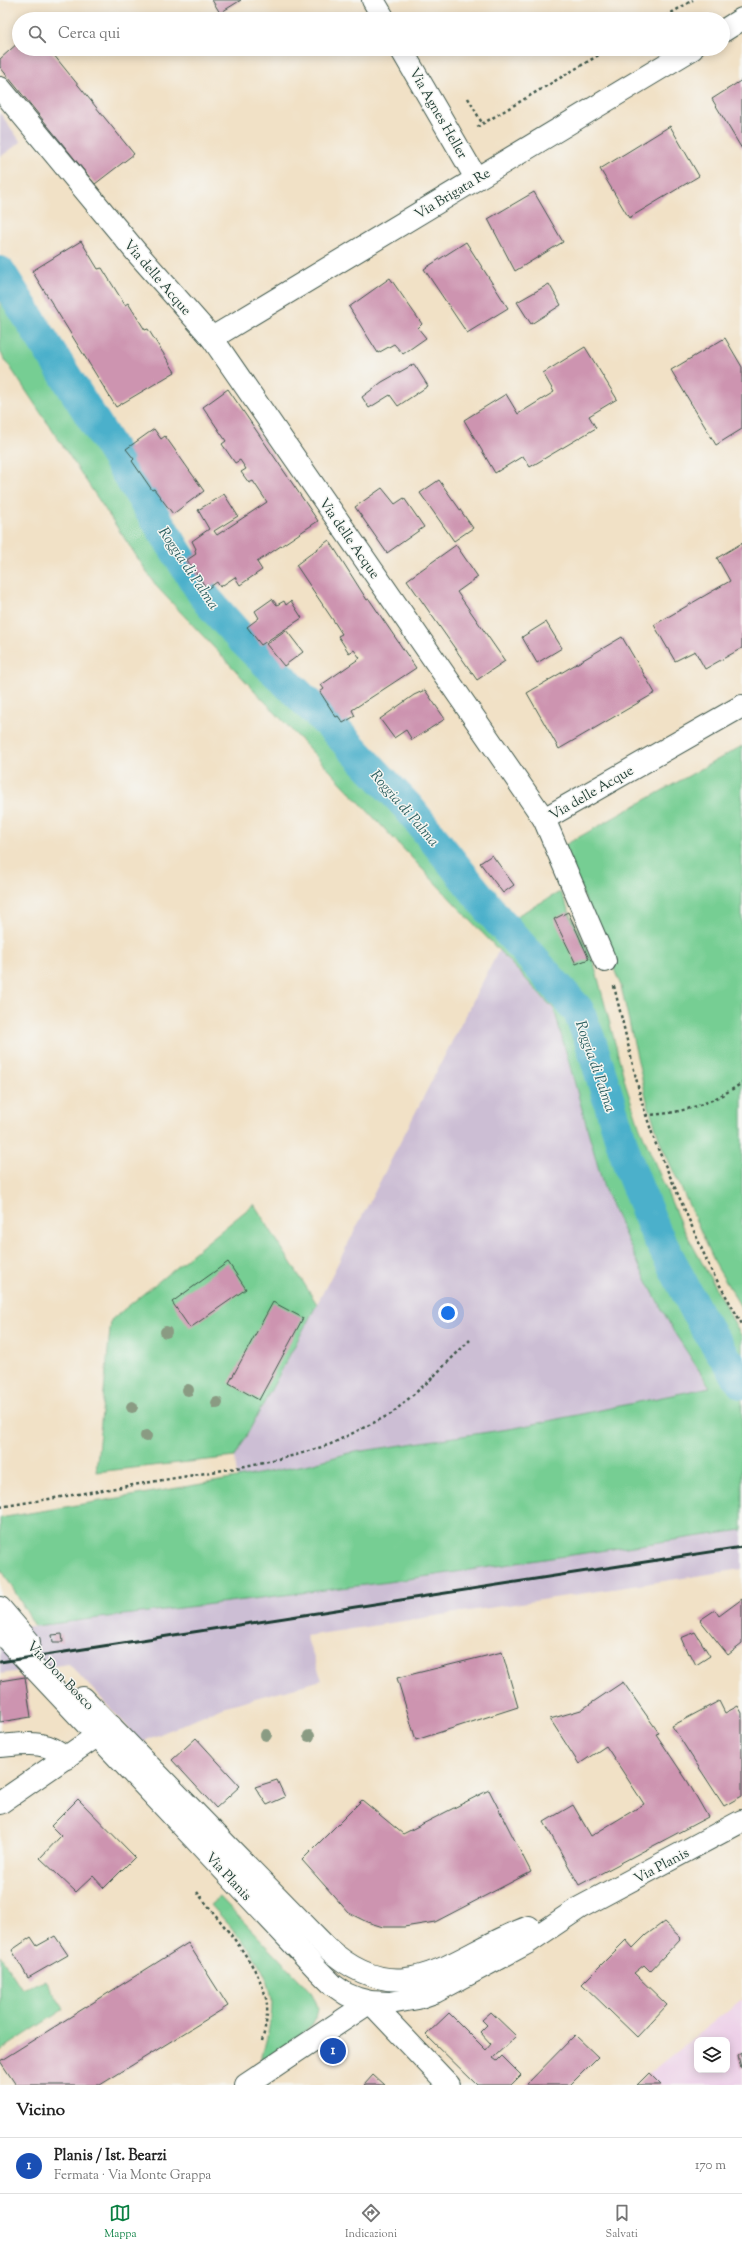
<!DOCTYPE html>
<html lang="it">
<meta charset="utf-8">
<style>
:root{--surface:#fff;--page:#f6f6f6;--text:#222;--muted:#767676;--line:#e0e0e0;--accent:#0b8043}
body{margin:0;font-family:"Sorts Mill Goudy",serif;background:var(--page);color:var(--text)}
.controls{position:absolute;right:12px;bottom:12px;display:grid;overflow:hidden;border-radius:8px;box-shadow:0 2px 10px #0003}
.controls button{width:36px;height:36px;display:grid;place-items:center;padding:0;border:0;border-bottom:1px solid var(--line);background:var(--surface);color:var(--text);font:20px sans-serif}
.you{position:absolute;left:448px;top:1313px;width:14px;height:14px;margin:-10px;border:3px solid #fff;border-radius:50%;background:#1a73e8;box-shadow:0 0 0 6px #1a73e833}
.badge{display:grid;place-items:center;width:26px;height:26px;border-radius:50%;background:var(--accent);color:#fff;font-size:13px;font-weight:700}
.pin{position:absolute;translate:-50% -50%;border:2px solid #fff;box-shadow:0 1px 4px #0006}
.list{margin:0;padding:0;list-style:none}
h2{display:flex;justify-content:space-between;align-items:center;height:52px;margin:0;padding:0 16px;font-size:17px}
h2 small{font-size:13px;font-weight:400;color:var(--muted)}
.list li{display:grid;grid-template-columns:26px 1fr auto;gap:12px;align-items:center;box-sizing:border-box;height:56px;padding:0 16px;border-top:1px solid var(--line)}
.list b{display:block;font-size:15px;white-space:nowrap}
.list p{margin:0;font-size:13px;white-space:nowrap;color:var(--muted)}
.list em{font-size:13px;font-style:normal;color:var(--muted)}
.icon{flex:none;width:22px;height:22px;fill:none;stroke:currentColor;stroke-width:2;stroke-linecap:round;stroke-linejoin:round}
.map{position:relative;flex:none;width:742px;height:2085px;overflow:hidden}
.search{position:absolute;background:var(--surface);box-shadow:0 2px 10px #0003;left:12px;right:12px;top:12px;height:44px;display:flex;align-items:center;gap:10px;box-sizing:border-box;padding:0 14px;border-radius:22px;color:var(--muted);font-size:15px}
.sheet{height:108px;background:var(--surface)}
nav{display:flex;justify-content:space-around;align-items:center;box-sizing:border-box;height:56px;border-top:1px solid var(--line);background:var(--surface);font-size:11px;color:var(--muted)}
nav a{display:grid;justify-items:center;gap:2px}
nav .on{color:var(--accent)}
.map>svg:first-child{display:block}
.built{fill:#edd0e8;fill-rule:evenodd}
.industrial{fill:#ccbed4}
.green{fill:#76ce93;stroke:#4a8664}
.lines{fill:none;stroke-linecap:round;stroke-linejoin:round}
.canal{stroke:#4cb0cb;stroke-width:32}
.building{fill:#cd94b0}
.minor-casing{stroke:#3e564a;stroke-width:24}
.tertiary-casing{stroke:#3e564a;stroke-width:24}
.path{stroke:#3e564a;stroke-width:2.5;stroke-dasharray:3 3;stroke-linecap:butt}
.minor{stroke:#fff;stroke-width:22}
.tertiary{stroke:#fff;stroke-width:22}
.rail{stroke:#1f3d34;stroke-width:3}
.tree{fill:#8a9b83}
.labels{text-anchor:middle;stroke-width:3;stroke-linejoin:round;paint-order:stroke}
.street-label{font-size:14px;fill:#1f3d34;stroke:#f6f6f2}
.water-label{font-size:15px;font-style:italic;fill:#2c6061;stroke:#f6f6f2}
</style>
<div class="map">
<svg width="742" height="2085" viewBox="0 0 742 2085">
<rect width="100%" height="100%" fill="#f6f6f2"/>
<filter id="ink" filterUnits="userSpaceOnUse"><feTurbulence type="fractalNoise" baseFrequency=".025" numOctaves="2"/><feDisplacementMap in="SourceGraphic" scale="8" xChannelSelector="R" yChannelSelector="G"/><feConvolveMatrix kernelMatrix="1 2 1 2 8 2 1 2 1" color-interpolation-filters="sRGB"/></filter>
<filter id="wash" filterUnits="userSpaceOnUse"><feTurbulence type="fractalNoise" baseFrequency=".012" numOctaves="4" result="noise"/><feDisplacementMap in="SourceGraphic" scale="16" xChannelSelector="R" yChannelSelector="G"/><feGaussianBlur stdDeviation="0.9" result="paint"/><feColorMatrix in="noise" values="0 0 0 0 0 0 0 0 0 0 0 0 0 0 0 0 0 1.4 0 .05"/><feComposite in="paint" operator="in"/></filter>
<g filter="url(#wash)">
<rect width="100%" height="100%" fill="#f1e1c6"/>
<path class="built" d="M742,1999V2085H661L649,2073ZM697,2040H727V2070H697Z"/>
<g class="industrial">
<path d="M0,113L21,142L0,157Z"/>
<path d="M499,950L554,1009L604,1188L640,1268L674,1332L710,1388L515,1428L349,1453L310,1464L237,1478L235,1457L317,1304Z"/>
<path d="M742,1530V1569L306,1636L322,1680L222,1707L142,1742L69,1664L0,1674V1630L381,1583Z"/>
</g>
<g class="green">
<path d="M0,293L194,595L336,741L569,1008L646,1235L719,1364L742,1393V1530L381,1583L35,1626L0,1567V1518L237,1478L310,1464L349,1453L515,1428L710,1387L674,1332L640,1268L604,1188L554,1009L157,587L0,352Z"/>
<path d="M742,746V1309L717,1267L661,1144L647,1101L621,986L563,846Z"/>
<path d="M560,892L594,963L627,1089L640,1128L679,1220L742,1337V1364L709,1310L676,1251L651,1194L625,1129L596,1030L584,1004L509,920Z"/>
<path d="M254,1204L317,1304L235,1457L96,1472L111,1320Z"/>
<path d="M220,1897L311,1992L316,2001L318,2009L316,2018L312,2026L260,2063C265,2044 272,2023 272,2003C271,1967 233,1930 211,1905Z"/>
<path d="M0,1955L22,1989L45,1980L64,2009L0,2051Z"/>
</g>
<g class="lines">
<path class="canal" d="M0,272L207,600L239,636L336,731L408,807L498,920L578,1010L591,1043L630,1169L655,1231L702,1322L742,1383"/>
</g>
<g id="blocks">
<g class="building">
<path d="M212,0H241L220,13Z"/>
<path d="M19,42V49H49L134,154L95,184L0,67V59Z"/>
<path d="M742,80V149L712,99Z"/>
<path d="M670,126L699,176L629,218L600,169Z"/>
<path d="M534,192L563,242L515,271L488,219Z"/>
<path d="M81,241L98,269L102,268L125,305L128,303L145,330L148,329L175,372L116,407L32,271Z"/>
<path d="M466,242L508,308L467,333L424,269Z"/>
<path d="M390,278L422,324L418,328L426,338L403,354L394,344L378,353L349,307Z"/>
<path d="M549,284L561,305L531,324L517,302Z"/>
<path d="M725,338L742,367V429L716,445L671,370Z"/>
<path d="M585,347L617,399L589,416L596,428L530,467L523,456L495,473L464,420L506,394L518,414L554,392L543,373Z"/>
<path d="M414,364L428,386L398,406L390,395L369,408L362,397L382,382Z"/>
<path d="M228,389L318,521L257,562L262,570L240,585L235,577L220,587L217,582L207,589L187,560L196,554L195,550L196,549L192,541L209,529L198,510L224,494L238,516L214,531L217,535L267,502L253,481L249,483L241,472L246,469L240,460L235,463L222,444L226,441L203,407Z"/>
<path d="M154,429L161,439L165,436L204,491L173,514L154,489L152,490L132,461L134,459L126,449Z"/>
<path d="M439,480L473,528L454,541L420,493Z"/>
<path d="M382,488L395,504L404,498L424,527L387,553L355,507Z"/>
<path d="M329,540L367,600L369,599L416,668L352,710L355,716L343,723L338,716L336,717L320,692L324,689L321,685L360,658L354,650L349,653L338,636L342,634L335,623L296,565Z"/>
<path d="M742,543V648L705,669L695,651L675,661L654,625L730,581L717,558Z"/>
<path d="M456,545L478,577L457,592L505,661L477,680L407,580Z"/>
<path d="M272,599L277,605L284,601L286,605L291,601L302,618L261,645L247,627L259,618L255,611Z"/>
<path d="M546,622L562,648L537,663L522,637Z"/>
<path d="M286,630L303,652L284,666L266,644Z"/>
<path d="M622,637L655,693L559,749L527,693Z"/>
<path d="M425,690L445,719L412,740L406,730L394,738L380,719L414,695Z"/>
<path d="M492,855L514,885L503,893L480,863Z"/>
<path d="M568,912L589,959L576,964L554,919Z"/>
<path d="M228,1262L246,1289L190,1328L172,1302Z"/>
<path d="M273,1302L303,1318L259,1400L229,1383Z"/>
<path d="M742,1599V1644L728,1655L700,1620L715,1610L719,1616Z"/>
<path d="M695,1632L710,1656L696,1665L690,1653L688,1654L681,1638Z"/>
<path d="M62,1634L63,1642H53L52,1635Z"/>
<path d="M502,1652L518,1707L416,1740L397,1678Z"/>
<path d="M25,1677L31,1717L0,1722V1681Z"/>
<path d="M623,1682L659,1733L656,1734L688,1782L708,1817L579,1885L544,1822L573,1805L591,1836L644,1804L606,1746L579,1764L550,1719L581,1710Z"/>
<path d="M719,1701L725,1713L738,1706L742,1713V1796L724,1806L672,1726Z"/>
<path d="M196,1738L240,1786L216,1808L172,1760Z"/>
<path d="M277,1780L285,1797L267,1805L255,1787Z"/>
<path d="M489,1790L531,1872L435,1922L404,1927H383L367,1922L349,1913L302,1860L362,1800L403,1834Z"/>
<path d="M78,1799L135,1857L104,1888L93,1876L76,1892L40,1858L61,1836L51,1826Z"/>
<path d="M664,1922L681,1938L650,1971L644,1965L634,1973L667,2005L637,2037L582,1984L626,1940L633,1948L646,1935Z"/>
<path d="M55,1936L68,1955L28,1978L12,1950L31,1937L37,1946Z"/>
<path d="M188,1943L228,2006L100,2085H16L0,2061Z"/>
<path d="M491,2012L516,2036L493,2058L497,2061L502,2056L521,2075L511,2085H477L426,2035L449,2013L486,2050L491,2044L480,2032L487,2025L482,2020Z"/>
<path d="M575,2035L598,2057L570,2085H526Z"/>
<path d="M742,2052V2068H741L738,2055Z"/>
<path d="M649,2073L661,2085H637Z"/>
<path d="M373,2075L384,2085H364Z"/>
</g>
</g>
</g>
<g filter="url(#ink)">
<use href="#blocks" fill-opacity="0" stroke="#3e564a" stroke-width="1"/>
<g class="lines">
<defs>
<g id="minor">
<path d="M373,0L384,19"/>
<path d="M723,31L742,19"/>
<path d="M401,49L476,178"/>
<path d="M0,88L137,253L212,338L544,819L742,706"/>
<path d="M212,338L692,49"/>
<path d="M544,819L605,961"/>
<path d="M0,1746C24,1744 47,1739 66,1758"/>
<path d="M0,1803L111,1726"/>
<path d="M246,2085L370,2002L449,2085"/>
</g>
<g id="tertiary">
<path d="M0,1608L29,1642"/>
<path d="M0,1632L315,1967L333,1985L346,1994L358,1999L370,2002L390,2003L418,1998L435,1992L527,1943L579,1908L742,1821"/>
<path d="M83,1698L326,1947C404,2018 452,1955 529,1927"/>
</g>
</defs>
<use href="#minor" class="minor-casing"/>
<use href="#tertiary" class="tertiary-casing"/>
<g class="path">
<path d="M661,19L693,0"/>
<path d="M468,98L482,123"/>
<path d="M477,127L609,49"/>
<path d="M614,986L642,1103L655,1142L711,1270L742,1324"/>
<path d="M646,1115C682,1114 712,1103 742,1083"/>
<path d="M0,1507L236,1468L296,1455L331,1444L391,1414L429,1381L470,1340"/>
<path d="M197,1892C219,1921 264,1969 267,2005C268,2017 265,2030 262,2041"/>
</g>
<use href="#minor" class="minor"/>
<use href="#tertiary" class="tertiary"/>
<path class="rail" d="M0,1662L742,1547"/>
</g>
<g class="tree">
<circle cx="166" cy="1332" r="6"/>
<circle cx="188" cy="1390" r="6"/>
<circle cx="217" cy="1403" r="6"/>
<circle cx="132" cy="1407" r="6"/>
<circle cx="146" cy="1436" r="6"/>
<circle cx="266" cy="1735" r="6"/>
<circle cx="309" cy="1736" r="6"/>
</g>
</g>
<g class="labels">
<g class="street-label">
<text transform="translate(439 113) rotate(60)" y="5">Via Agnes Heller</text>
<text transform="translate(452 193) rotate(-31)" y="5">Via Brigata Re</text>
<text transform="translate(158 277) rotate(49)" y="5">Via delle Acque</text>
<text transform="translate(350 538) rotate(55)" y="5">Via delle Acque</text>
<text transform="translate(591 792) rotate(-30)" y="5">Via delle Acque</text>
<text transform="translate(61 1675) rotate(46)" y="5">Via Don Bosco</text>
<text transform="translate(661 1865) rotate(-28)" y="5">Via Planis</text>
<text transform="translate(229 1876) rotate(47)" y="5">Via Planis</text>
</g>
<g class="water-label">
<text transform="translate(189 568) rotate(56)" y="5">Roggia di Palma</text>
<text transform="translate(405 808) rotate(49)" y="5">Roggia di Palma</text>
<text transform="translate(596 1066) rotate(71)" y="5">Roggia di Palma</text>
</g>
</g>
</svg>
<div class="controls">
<button><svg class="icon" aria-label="layers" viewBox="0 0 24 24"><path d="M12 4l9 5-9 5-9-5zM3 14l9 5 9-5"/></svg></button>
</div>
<div class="you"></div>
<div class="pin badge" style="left:333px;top:2051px;background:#1a4fb4">1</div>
<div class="search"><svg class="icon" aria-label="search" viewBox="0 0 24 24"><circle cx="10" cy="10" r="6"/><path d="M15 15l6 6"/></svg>Cerca qui</div>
</div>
<section class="sheet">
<h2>Vicino<small></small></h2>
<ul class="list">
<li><span class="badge" style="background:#1a4fb4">1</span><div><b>Planis / Ist. Bearzi</b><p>Fermata · Via Monte Grappa</p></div><em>170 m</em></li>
</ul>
</section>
<nav>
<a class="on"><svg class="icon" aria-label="map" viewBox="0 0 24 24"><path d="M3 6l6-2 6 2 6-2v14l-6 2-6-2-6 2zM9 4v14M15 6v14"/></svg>Mappa</a>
<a><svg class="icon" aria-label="directions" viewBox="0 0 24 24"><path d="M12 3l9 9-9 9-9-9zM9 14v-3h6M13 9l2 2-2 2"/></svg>Indicazioni</a>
<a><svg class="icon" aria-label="saved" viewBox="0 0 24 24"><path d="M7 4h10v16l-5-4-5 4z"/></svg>Salvati</a>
</nav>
